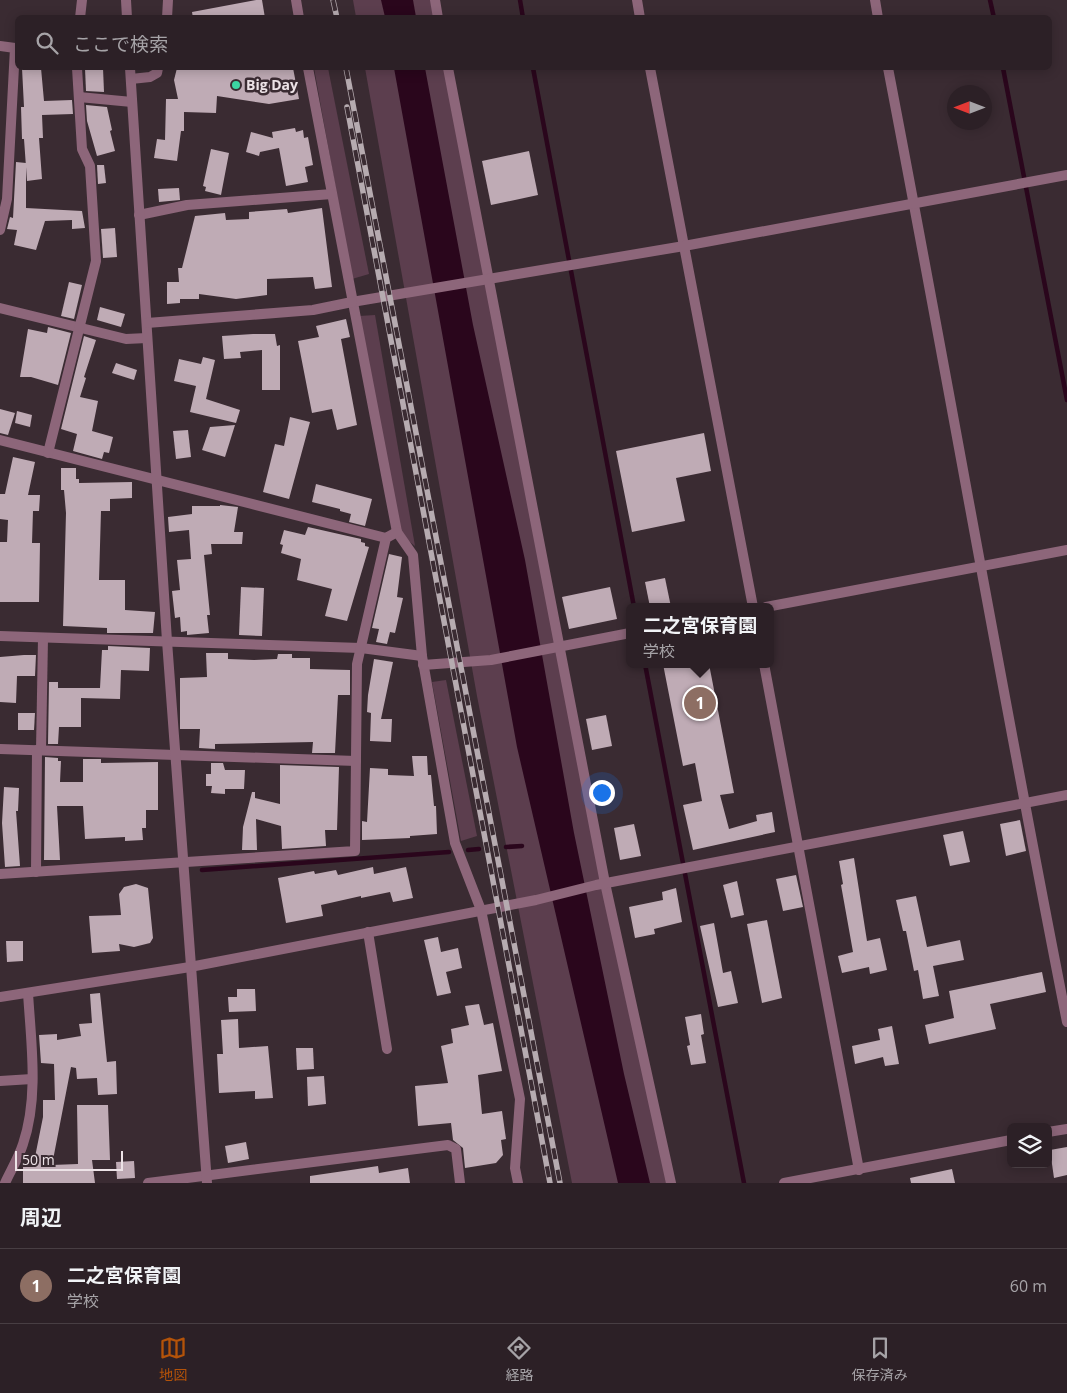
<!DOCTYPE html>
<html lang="ja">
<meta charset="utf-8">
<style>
:root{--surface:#2c2026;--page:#34282e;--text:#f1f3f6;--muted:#a6a3a7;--line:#483e43;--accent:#b45309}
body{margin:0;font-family:"Open Sans","Noto Sans JP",sans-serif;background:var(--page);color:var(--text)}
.controls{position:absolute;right:15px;bottom:15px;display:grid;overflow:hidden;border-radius:8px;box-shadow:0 2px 12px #0003}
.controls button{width:45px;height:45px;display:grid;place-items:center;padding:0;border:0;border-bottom:1px solid var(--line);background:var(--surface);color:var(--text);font:25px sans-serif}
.compass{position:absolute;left:947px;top:85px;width:45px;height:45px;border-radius:50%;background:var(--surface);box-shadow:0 2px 12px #0003;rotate:270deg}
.scale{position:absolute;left:15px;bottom:12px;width:108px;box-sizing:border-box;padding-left:5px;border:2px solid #ede3e7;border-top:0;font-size:14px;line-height:18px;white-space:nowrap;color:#ede3e7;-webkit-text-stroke:4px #3a2b32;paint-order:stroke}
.you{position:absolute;left:601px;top:792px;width:18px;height:18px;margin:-12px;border:4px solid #fff;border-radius:50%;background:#1a73e8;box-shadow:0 0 0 8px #1a73e833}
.badge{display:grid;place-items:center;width:32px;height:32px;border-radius:50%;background:var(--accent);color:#fff;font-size:16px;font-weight:700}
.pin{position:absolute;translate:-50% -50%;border:2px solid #fff;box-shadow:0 1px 5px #0006}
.popup{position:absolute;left:626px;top:603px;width:148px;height:65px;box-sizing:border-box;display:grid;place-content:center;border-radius:8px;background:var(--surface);filter:drop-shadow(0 1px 4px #0005);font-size:16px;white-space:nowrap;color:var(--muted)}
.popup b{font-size:19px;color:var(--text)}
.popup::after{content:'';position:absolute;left:50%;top:100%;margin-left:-10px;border:10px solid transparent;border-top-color:var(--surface)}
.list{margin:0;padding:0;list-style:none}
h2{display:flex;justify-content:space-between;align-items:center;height:65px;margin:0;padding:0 20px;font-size:21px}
h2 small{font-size:16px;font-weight:400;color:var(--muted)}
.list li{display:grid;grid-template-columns:32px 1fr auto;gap:15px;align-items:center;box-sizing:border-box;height:75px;padding:0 20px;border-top:1px solid var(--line)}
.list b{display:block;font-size:19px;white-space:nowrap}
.list p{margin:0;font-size:16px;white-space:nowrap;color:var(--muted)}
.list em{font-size:16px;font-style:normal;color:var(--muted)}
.icon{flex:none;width:28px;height:28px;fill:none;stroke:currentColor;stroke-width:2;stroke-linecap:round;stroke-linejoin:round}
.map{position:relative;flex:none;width:1067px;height:1183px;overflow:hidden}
.search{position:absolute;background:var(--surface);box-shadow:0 2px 12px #0003;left:15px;right:15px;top:15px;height:55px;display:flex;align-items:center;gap:12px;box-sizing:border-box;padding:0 18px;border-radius:8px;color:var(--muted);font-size:19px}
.sheet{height:140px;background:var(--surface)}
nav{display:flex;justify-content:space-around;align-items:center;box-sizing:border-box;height:70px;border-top:1px solid var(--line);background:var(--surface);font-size:14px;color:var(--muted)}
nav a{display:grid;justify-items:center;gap:2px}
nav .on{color:var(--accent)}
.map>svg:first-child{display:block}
.green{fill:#5c3e4e}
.water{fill:#2a061c}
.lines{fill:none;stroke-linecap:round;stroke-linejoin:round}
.stream{stroke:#2a061c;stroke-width:4.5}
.building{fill:#bfabb5}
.minor{stroke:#8d667a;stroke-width:10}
.tertiary{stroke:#8d667a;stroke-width:10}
.rail-casing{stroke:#b6abb0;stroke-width:5.5}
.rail{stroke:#3a2b32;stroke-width:4;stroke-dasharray:11;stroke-linecap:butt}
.poi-dot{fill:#3cd4a3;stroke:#3a2b32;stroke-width:2}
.labels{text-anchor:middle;stroke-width:5;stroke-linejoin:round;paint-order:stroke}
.poi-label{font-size:14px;font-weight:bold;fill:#ede3e7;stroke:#3a2b32;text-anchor:start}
</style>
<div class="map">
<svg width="1067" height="1183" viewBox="0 0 1067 1183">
<rect width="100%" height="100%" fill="#3a2b32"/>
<g class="green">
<path d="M353,0H435L438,17H356Z"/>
<path d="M314,68H328L369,274L352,279Z"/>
<path d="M365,68H448L552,610L671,1183H572L477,696Z"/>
<path d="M375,315L415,546L397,532L359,316Z"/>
<path d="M446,680L477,836L461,841L432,682Z"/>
</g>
<g class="water">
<path d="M381,0H413L416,17H385Z"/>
<path d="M394,68H425L473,325L525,560L574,833L624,1074L650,1183H618L517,747Z"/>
</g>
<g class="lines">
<g class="stream">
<path d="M520,0L523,18"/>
<path d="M990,0L994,18"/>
<path d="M533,68L634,607"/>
<path d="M1003,68L1067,400"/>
<path d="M645,664L744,1183"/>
<path d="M506,847L522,846"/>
<path d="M468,850L479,849"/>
<path d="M202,870L449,852"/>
</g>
</g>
<g class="building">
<path d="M256,0H262L265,18H193L192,12Z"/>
<path d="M22,68H41L44,101L72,100L73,114L42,115L43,138H39L42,179L27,181L24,139H22L21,107H24Z"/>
<path d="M85,68H103L104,92L86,91Z"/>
<path d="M177,68H293L299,99L269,104L217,96L216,113L184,112V131H181L177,161L154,158L157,139L165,140L166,99H178L174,80Z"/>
<path d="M86,105L107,107L112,130L110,131L115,151L97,156L87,121Z"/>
<path d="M295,128L296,132L303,130L304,138L308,137L313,165L305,167L308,182L286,186L279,148L260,152L259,156L246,152L251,132L273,138L272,132Z"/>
<path d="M211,149L229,153L221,195L205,191L206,187L203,186Z"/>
<path d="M529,151L538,195L491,205L482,161Z"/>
<path d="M16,162L26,163V208L82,211L85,228L72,229V220L45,221L36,250L14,245L17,230L7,229L10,217L13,218Z"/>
<path d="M97,165H104L106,183L98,184Z"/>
<path d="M179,188L180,200L159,202L158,189Z"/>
<path d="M322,208L332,287L315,289L313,277L267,279V295L236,299L199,294V299H180V303L167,304V282H179L178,268H182L195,216L225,213L226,220L249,219V212L287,209L288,213Z"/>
<path d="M115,228L117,257L103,258L101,229Z"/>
<path d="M69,282L82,285L74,319L61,316Z"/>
<path d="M100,307L125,314L121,327L97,320Z"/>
<path d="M346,319L350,337L341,339L357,425L337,430L332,409L312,413L298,341L319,337L316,326Z"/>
<path d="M48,327L71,333L58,385L31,377H20L28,329L47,333Z"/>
<path d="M253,334H275L277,346L280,345V390H262V350L240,352L241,358L224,359L222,336Z"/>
<path d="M84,336L96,340L84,377L86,378L80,397L98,401L92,431L113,437L109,453L104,452L102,459L73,451L77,434L61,429Z"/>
<path d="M203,357L215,360L206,399L240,410L236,423L190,412L196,386L174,381L179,359L201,364Z"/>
<path d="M116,363L137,370L134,380L112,373Z"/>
<path d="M0,409L15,413L8,435L0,433Z"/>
<path d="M17,411L32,415L30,427L15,423Z"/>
<path d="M290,417L310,422L289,499L263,492L275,444L284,446Z"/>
<path d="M235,425L225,457L202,450L210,427Z"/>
<path d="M188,430L191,457L176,459L173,431Z"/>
<path d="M704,433L711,471L676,478L685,521L632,532L616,451Z"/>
<path d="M13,457L35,462L28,495H40L39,511H33L32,543H40L39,602H0V542H7L8,520L0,519V494H5Z"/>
<path d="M61,468H76V479H79V483L132,482V498L110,499V511H101L99,580H125V610L155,612L153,633H107V628L63,626L66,513L64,490H61Z"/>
<path d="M316,484L372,499L365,526L349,522L351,514L340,511V509L312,502Z"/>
<path d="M220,505L238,507L234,532H243L242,544H211L212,554L204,555L210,615H207L209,633L187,635V631L181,632L180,617L175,618L172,591L180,590L177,560L191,559L189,530L169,532L168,517L192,514V506H220Z"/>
<path d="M308,527L361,539V542L365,543V546L369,547L347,621L325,616L332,589L297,580L301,559L281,553L283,545L280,544L284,530L305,535Z"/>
<path d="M389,554L402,557L397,597L403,598L395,633L390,632L387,644L376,642L379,629L372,628Z"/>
<path d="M665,578L671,607H650L645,582Z"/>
<path d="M241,587L264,588L262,636L239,635Z"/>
<path d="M610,587L617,619L569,629L562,597Z"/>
<path d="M108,646L150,648L149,671L121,670L120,699L81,698V727H59L58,744H48L49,682H58V688H100L102,650H108Z"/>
<path d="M206,653H228V659L254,660L277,659L278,654H292V658H310V669L350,670V695H338L335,753H312L313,742L215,744V749L199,748L200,729H180V678L207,677Z"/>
<path d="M24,655H36L35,676H17L16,703L0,702V657Z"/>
<path d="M374,659L393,662L381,719H392L391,742L370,741L371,713L367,712L368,695Z"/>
<path d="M663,664H709L734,793L720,795L729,829L757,821L756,815L772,812L775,832L693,850L683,805L702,801L695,763L683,766Z"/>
<path d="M18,713H35L34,730H18Z"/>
<path d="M606,715L612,746L592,750L586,719Z"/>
<path d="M412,756H427L428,775H431L434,806H436L437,834L410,836V838L362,840V821L367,822L370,768L388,769V775L414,776Z"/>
<path d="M45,757L58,758V761H61L60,782H83V759H101V763L158,762V810H146V828H142L143,840L125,841V837L85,839L83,806H57L60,860H44Z"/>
<path d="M211,763H223L225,770H245L244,789H225V794L211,793L212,786H206V774H211Z"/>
<path d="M280,765L339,767L337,830H325L326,846L282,849L281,826L256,819L257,850H242L243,827L252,792H255V798L280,804Z"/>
<path d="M4,787L19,788L18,811H16L20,866L5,867L2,823Z"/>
<path d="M1020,820L1026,851L1006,856L1000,824Z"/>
<path d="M634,824L641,856L620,860L614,828Z"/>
<path d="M963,831L970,862L950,866L943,835Z"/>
<path d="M854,858L867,941L880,938L887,970L870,974L869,967L842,973L838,956L853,952L841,885L843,884L839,861Z"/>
<path d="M373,867L374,874L406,867L413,898L393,902L390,892L361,898V896L321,905L323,916L286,923L278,878L314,871L315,874L336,870L338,875Z"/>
<path d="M796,875L803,907L783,911L776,879Z"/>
<path d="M737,881L744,915L731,918L723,885Z"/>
<path d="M136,884L148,888L153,938L150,943L134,947L119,944L120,951L92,953L89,916L121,915L119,894L124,887Z"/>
<path d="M676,888L682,922L654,929L655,934L635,938L629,907L663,900L662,892Z"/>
<path d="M916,896L927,947L960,940L964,960L933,966L939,996L923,999L918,970L914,971L906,931H903L896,900Z"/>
<path d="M767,920L782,998L762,1003L747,924Z"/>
<path d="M714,923L723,973L731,971L738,1003L718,1007L700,926Z"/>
<path d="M438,937L441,952L458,948L462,968L446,972L451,993L437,996L424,940Z"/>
<path d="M6,941H23V961L7,962Z"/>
<path d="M1042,972L1046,992L990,1004L996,1029L929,1044L925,1025L954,1018L949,991Z"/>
<path d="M237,989H255L256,1011L229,1012L228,997H237Z"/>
<path d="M100,993L107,1062L116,1061L117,1094L98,1095L97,1078L77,1079L76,1068L71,1067L52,1165L78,1164L77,1105H108L110,1160H92L95,1183H23V1167H33L43,1117V1100H55L54,1064L41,1063L39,1035L57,1034V1040L81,1036L79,1024L92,1023L90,994Z"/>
<path d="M479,1004L484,1025L493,1023L502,1071L478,1075L482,1114L502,1111L506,1139L501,1140L503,1155L496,1163L465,1168L463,1148L453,1140L451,1123L418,1126L415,1086L448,1083L441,1046L453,1043L451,1029L469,1025L465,1006Z"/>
<path d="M701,1014L704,1034L701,1035L706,1063L691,1065L687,1046L690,1045L685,1017Z"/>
<path d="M238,1019L239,1048L268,1046L273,1098L255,1099V1091L219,1093L217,1054H223L221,1020Z"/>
<path d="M892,1026L899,1064L885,1066L883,1057L855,1064L852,1046L880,1040L878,1029Z"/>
<path d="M296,1048H313L314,1069L297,1070Z"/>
<path d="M324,1076L326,1104L308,1106L307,1077Z"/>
<path d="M246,1142L249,1159L228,1163L225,1146Z"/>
<path d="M1067,1147V1175L1054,1178L1050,1150Z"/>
<path d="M134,1161L135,1178L117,1179L116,1162Z"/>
<path d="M378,1166L379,1173L408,1168L410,1183H310V1176Z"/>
<path d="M952,1169L955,1183H911L910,1178Z"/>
</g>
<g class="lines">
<g class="minor">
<path d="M296,0L299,18"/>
<path d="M435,0L438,18"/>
<path d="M637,0L640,18"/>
<path d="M875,0L878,18"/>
<path d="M80,18L82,0"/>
<path d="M167,18L168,0"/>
<path d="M0,46L15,48L7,199L0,230"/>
<path d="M308,68L397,532L413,555L422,656L455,843L481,910L520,1099L515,1168L518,1183"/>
<path d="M448,68L605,883L671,1183"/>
<path d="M650,68L753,607"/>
<path d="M888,68C949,385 1004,704 1067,1022"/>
<path d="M131,79L150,77L157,73L158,68"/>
<path d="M79,97L132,102"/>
<path d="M139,215L187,205L332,194"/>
<path d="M352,302L684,246L1067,175"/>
<path d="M0,308L126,339L147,338"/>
<path d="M0,440L386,538"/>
<path d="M48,453L96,261L90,166L82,149L77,68"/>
<path d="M766,607L1067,550"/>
<path d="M0,636L361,648L422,656"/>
<path d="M764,664L859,1170"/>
<path d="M423,665L491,660L630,633"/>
<path d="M0,749L356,761"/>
<path d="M41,750L43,638"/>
<path d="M36,872L37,750"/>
<path d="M0,874L355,851L357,664L386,538L397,532"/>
<path d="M368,932L387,1049"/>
<path d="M0,1081L32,1079"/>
<path d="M1048,1132L1067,1129"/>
<path d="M5,1183C11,1170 19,1157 23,1144C39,1097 31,1042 28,993"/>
<path d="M148,1183L448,1145L456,1149L460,1183"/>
<path d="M784,1183L1011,1140"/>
</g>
<g class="tertiary">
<path d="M126,0L127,18"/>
<path d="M130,68L167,641L207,1183"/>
<path d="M147,323L313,310L352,302"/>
<path d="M0,997L190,967L536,900L596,885L1067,795"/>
</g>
<defs>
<g id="rail">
<path d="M333,0L337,18"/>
<path d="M346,68L560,1183"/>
<path d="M347,107L550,1183"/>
</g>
</defs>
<use href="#rail" class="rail-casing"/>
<use href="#rail" class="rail"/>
</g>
<circle class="poi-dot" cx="236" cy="85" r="5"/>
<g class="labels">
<g class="poi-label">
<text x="246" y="90">Big Day</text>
</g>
</g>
</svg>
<div class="controls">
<button><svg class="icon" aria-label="layers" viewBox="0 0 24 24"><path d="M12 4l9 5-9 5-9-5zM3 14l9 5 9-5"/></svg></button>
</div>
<svg class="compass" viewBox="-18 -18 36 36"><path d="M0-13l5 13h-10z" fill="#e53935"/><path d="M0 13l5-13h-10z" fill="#a6a3a7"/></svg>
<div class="scale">50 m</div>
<div class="you"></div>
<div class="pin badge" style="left:700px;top:703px;background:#8d6e63">1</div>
<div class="popup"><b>二之宮保育園</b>学校</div>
<div class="search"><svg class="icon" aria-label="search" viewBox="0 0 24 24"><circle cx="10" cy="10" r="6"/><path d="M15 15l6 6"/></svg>ここで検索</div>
</div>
<section class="sheet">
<h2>周辺<small></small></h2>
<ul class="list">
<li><span class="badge" style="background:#8d6e63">1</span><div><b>二之宮保育園</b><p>学校</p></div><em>60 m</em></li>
</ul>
</section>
<nav>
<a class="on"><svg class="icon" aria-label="map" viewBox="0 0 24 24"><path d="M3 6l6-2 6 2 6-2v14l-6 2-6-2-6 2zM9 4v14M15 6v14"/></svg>地図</a>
<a><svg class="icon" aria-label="directions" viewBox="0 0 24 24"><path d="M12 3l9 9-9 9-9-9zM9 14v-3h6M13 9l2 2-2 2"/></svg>経路</a>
<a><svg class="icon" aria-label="saved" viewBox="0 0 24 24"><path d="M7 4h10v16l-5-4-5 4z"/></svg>保存済み</a>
</nav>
